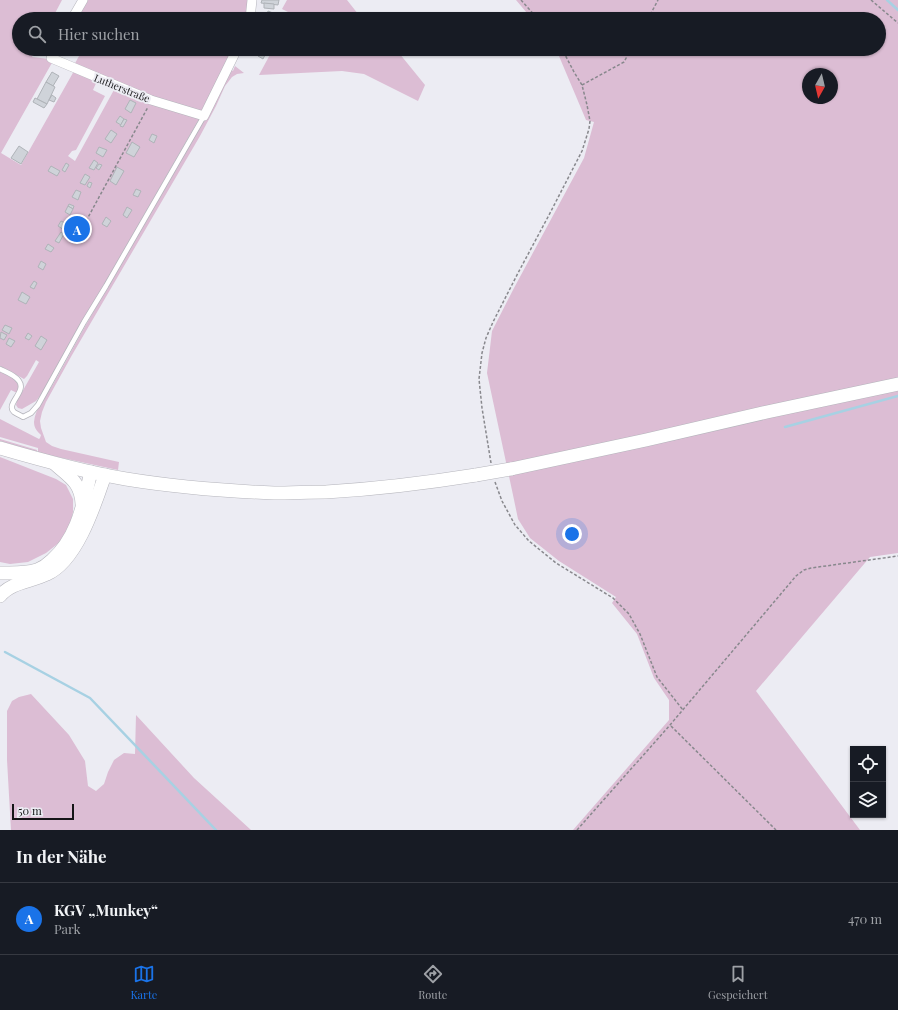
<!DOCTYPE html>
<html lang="de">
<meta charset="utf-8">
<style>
:root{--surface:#171b24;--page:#20242c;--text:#f1f3f6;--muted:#9ea1a6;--line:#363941;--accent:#1a73e8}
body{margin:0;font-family:"Playfair Display",serif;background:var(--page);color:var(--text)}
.controls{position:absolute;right:12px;bottom:12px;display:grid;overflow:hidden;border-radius:0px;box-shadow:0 1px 3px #0004}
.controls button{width:36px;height:36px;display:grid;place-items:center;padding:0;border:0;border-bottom:1px solid var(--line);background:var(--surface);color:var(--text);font:20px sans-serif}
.compass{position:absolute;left:802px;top:68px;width:36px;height:36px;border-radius:50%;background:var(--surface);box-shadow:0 1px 3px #0004;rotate:188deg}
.scale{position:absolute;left:12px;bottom:10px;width:62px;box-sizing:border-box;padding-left:4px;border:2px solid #151517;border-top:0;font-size:11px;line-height:14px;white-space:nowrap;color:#151517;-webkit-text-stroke:3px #ececf3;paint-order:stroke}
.you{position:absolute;left:572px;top:534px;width:14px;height:14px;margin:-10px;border:3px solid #fff;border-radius:50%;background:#1a73e8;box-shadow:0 0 0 6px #1a73e833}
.badge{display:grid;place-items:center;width:26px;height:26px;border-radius:50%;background:var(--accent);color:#fff;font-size:13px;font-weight:700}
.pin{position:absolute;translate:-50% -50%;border:2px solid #fff;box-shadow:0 1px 4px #0006}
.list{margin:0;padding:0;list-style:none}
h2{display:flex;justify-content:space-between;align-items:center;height:52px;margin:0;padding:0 16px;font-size:17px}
h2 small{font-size:13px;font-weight:400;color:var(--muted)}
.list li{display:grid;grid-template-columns:26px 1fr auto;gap:12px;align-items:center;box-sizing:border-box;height:72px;padding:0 16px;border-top:1px solid var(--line)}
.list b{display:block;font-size:15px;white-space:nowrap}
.list p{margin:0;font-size:13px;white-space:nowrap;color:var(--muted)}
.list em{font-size:13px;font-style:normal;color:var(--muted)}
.icon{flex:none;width:22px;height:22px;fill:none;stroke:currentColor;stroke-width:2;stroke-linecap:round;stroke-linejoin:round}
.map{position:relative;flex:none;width:898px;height:830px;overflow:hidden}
.search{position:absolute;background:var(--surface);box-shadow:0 1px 3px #0004;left:12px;right:12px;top:12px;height:44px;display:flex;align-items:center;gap:10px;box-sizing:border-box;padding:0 14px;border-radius:22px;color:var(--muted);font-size:15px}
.sheet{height:124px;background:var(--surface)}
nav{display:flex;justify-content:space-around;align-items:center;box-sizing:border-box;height:56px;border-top:1px solid var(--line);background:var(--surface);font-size:11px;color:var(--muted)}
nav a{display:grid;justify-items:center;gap:2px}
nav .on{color:var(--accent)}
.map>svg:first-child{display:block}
.green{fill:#dcbdd4;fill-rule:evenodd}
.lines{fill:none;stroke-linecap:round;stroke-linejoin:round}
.stream{stroke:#a7d1e3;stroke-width:2.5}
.building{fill:#cfd3d9;stroke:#afb3b8}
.service-casing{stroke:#b5b5bc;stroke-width:6}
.minor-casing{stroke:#b5b5bc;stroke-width:10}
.secondary-casing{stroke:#b5b5bc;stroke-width:14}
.path{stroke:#88888d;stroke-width:1.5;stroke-dasharray:3 2;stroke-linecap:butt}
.service{stroke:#fff;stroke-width:4.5}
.minor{stroke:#fff;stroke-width:9}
.secondary{stroke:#fff;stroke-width:13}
.secondary-bridge-casing{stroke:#b5b5bc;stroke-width:14;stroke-linecap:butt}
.secondary-bridge{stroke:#fff;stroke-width:13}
.labels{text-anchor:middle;stroke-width:4;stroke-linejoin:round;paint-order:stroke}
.street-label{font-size:10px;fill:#151517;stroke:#ececf3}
</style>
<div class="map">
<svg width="898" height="830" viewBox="0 0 898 830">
<rect width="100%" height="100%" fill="#ececf3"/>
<g class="green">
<path d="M0,0H62L52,19H19V49H36L32,57L49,59L53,61L1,153L21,165L74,71L97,81L93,90L105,96L76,150L72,151L68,156L75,161L115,88L199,119L43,392L36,401L22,409L18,408L16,405L17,401L39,362L36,360L27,376L24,379L0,366Z"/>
<path d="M84,0H250L248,14L245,13L243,19H74Z"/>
<path d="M287,0H347L362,19H289L292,14L282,9Z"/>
<path d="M516,0H898V553L870,557L756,691L860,830H573L669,720V700L654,678L637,634L612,603L616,597L559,561L530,538L518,519L513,495L487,373L492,331L514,288L584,158L594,122L586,120L556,49H879V19H532ZM808,74H832V98H808Z"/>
<path d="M83,49H234L204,110L199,111L152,98L74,65Z"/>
<path d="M273,49H392L399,53L425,85L418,101L364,74L342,71L259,75Z"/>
<path d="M235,66L244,73L237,74L232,77L225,86L216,106L200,136L72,355L46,402L42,412L40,421L41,428L46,442L52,446L61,449L119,462L118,470L53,456L38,453V448L0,437V419L39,439L40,438L41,435C37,431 34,428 34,422C35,409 45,397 52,386C70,355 86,323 105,292L229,68L233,71Z"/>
<path d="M0,370C9,375 23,381 17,393L11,390L0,410Z"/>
<path d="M0,439L37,450V452L0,441Z"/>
<path d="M0,457L56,479L66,485L73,499V512L70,526L60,542L46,553L28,562L10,564L0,562Z"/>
<path d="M31,694L69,735L85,761L88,786L96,791L104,784L108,772L114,760L124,753L135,754L136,715L194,778L251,830H11L7,760V711L12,701L19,697Z"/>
</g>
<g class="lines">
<g class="stream">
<path d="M887,0L898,10"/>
<path d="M785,427L898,396"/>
<path d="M5,652L90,698L216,830"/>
</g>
</g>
<g class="building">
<path d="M262,0H279L278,5L261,3Z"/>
<path d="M264,3L274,4V9L264,8Z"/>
<path d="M268,11L278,15L276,19H265Z"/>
<path d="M74,49L78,50L75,55L72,53Z"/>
<path d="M255,49H261L259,53L254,51Z"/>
<path d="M262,49H268L263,59L258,56Z"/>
<path d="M52,72L59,76L53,86L46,82Z"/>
<path d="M46,82L55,87L47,104L37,99Z"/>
<path d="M52,95L56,98L54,102L49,100Z"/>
<path d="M35,98L47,104L44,108L33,102Z"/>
<path d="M130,100L136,103L131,113L125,109Z"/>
<path d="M120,116L124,119L121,125L116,122Z"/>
<path d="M124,119L127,120L123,127L120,126Z"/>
<path d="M111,130L117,134L111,143L105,139Z"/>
<path d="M152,134L157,136L154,143L149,140Z"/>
<path d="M132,142L140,147L134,157L126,153Z"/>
<path d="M19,146L28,152L21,164L11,158Z"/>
<path d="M99,147L107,150L103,157L96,153Z"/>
<path d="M94,160L98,163L94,170L89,168Z"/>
<path d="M66,163L69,165L65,172L62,170Z"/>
<path d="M99,164L102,165L99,170L96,168Z"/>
<path d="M51,166L60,171L57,176L48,171Z"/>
<path d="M117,167L124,171L116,185L110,181Z"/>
<path d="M85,174L90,177L85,185L80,183Z"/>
<path d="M89,182L92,183L90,188L87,186Z"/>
<path d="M136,189L141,191L138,197L133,195Z"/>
<path d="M76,190L81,192L78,200L72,197Z"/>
<path d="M69,204L74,206L73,209L68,206Z"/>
<path d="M68,206L73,209L70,215L65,212Z"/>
<path d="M127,207L132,210L127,218L123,215Z"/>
<path d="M106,217L111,221L107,227L102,224Z"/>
<path d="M67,219L71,221L68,225L65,223Z"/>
<path d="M61,221L67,224L64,230L58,226Z"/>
<path d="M61,232L64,234L59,243L55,241Z"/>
<path d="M48,244L54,248L51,252L45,249Z"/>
<path d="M41,261L46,264L43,270L38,267Z"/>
<path d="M34,281L37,283L34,289L30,287Z"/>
<path d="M22,292L30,297L26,304L18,300Z"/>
<path d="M5,325L12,328L9,334L2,330Z"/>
<path d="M1,332L7,335L4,340L0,338Z"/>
<path d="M28,333L32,336L29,340L25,338Z"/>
<path d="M41,336L47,340L41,350L35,346Z"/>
<path d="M9,338L15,341L11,347L6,344Z"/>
</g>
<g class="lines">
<defs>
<path id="service" d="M0,369C6,372 15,375 19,381C27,392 5,404 14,412C17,414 20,415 23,417L31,413L38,405L84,322L106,286L204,116"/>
<g id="minor">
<path d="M72,19L83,0"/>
<path d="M250,19L252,0"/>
<path d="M56,49L51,58L151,100L204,116L237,49"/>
</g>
<g id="secondary">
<path d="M0,448C41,460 84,472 126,479C175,487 225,491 274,493C291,493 309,492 326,492C376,489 426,483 476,475"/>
<path d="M55,464C69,477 81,482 82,504"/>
<path d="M511,469L646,440L767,412L898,384"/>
<path d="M0,573C12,573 25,574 37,570C42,568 48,564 52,560C78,537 83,504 91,472"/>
<path d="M0,596C11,582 31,582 47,574C77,561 95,504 105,475"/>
</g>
</defs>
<use href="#service" class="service-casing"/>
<use href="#minor" class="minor-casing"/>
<use href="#secondary" class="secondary-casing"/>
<g class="path">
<path d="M521,0L538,19"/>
<path d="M871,0L898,23"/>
<path d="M648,19L658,0"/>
<path d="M582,85L624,62L631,49"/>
<path d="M79,234L148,107"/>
<path d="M491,463L482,408L479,379L482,353L486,338L493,322L518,273L549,215L582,151L589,129L590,121L587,105L582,85L574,72L562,49"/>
<path d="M495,482L502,501L515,525L529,541L556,563L613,598L629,614L640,634L657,677L683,710"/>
<path d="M671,726L776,830"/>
<path d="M577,830L670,725L796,576L804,570L811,568L898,556"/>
</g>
<use href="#service" class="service"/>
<use href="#minor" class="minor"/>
<use href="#secondary" class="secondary"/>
<defs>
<path id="secondary-bridge" d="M476,475L511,469"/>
</defs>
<use href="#secondary-bridge" class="secondary-bridge-casing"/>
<use href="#secondary-bridge" class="secondary-bridge"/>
</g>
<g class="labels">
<g class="street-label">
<text transform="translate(122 88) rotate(22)" y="4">Lutherstraße</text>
</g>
</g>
</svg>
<div class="controls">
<button><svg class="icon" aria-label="locate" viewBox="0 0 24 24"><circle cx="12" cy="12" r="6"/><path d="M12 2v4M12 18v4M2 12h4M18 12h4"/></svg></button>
<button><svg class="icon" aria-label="layers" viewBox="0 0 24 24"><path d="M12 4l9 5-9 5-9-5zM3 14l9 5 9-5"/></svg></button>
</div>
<svg class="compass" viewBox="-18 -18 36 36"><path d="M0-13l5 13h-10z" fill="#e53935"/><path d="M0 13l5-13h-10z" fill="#9ea1a6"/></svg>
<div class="scale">50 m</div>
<div class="you"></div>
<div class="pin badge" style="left:77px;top:229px">A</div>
<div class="search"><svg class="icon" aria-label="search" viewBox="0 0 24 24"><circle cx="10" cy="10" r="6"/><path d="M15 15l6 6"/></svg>Hier suchen</div>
</div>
<section class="sheet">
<h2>In der Nähe<small></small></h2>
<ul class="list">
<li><span class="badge">A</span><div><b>KGV „Munkey“</b><p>Park</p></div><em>470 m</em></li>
</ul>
</section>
<nav>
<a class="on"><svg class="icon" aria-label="map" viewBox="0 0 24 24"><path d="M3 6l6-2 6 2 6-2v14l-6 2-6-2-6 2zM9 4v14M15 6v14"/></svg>Karte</a>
<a><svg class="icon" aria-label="directions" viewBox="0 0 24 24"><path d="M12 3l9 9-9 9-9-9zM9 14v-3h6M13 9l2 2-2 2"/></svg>Route</a>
<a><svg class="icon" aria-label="saved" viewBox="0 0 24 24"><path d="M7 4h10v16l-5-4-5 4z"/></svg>Gespeichert</a>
</nav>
